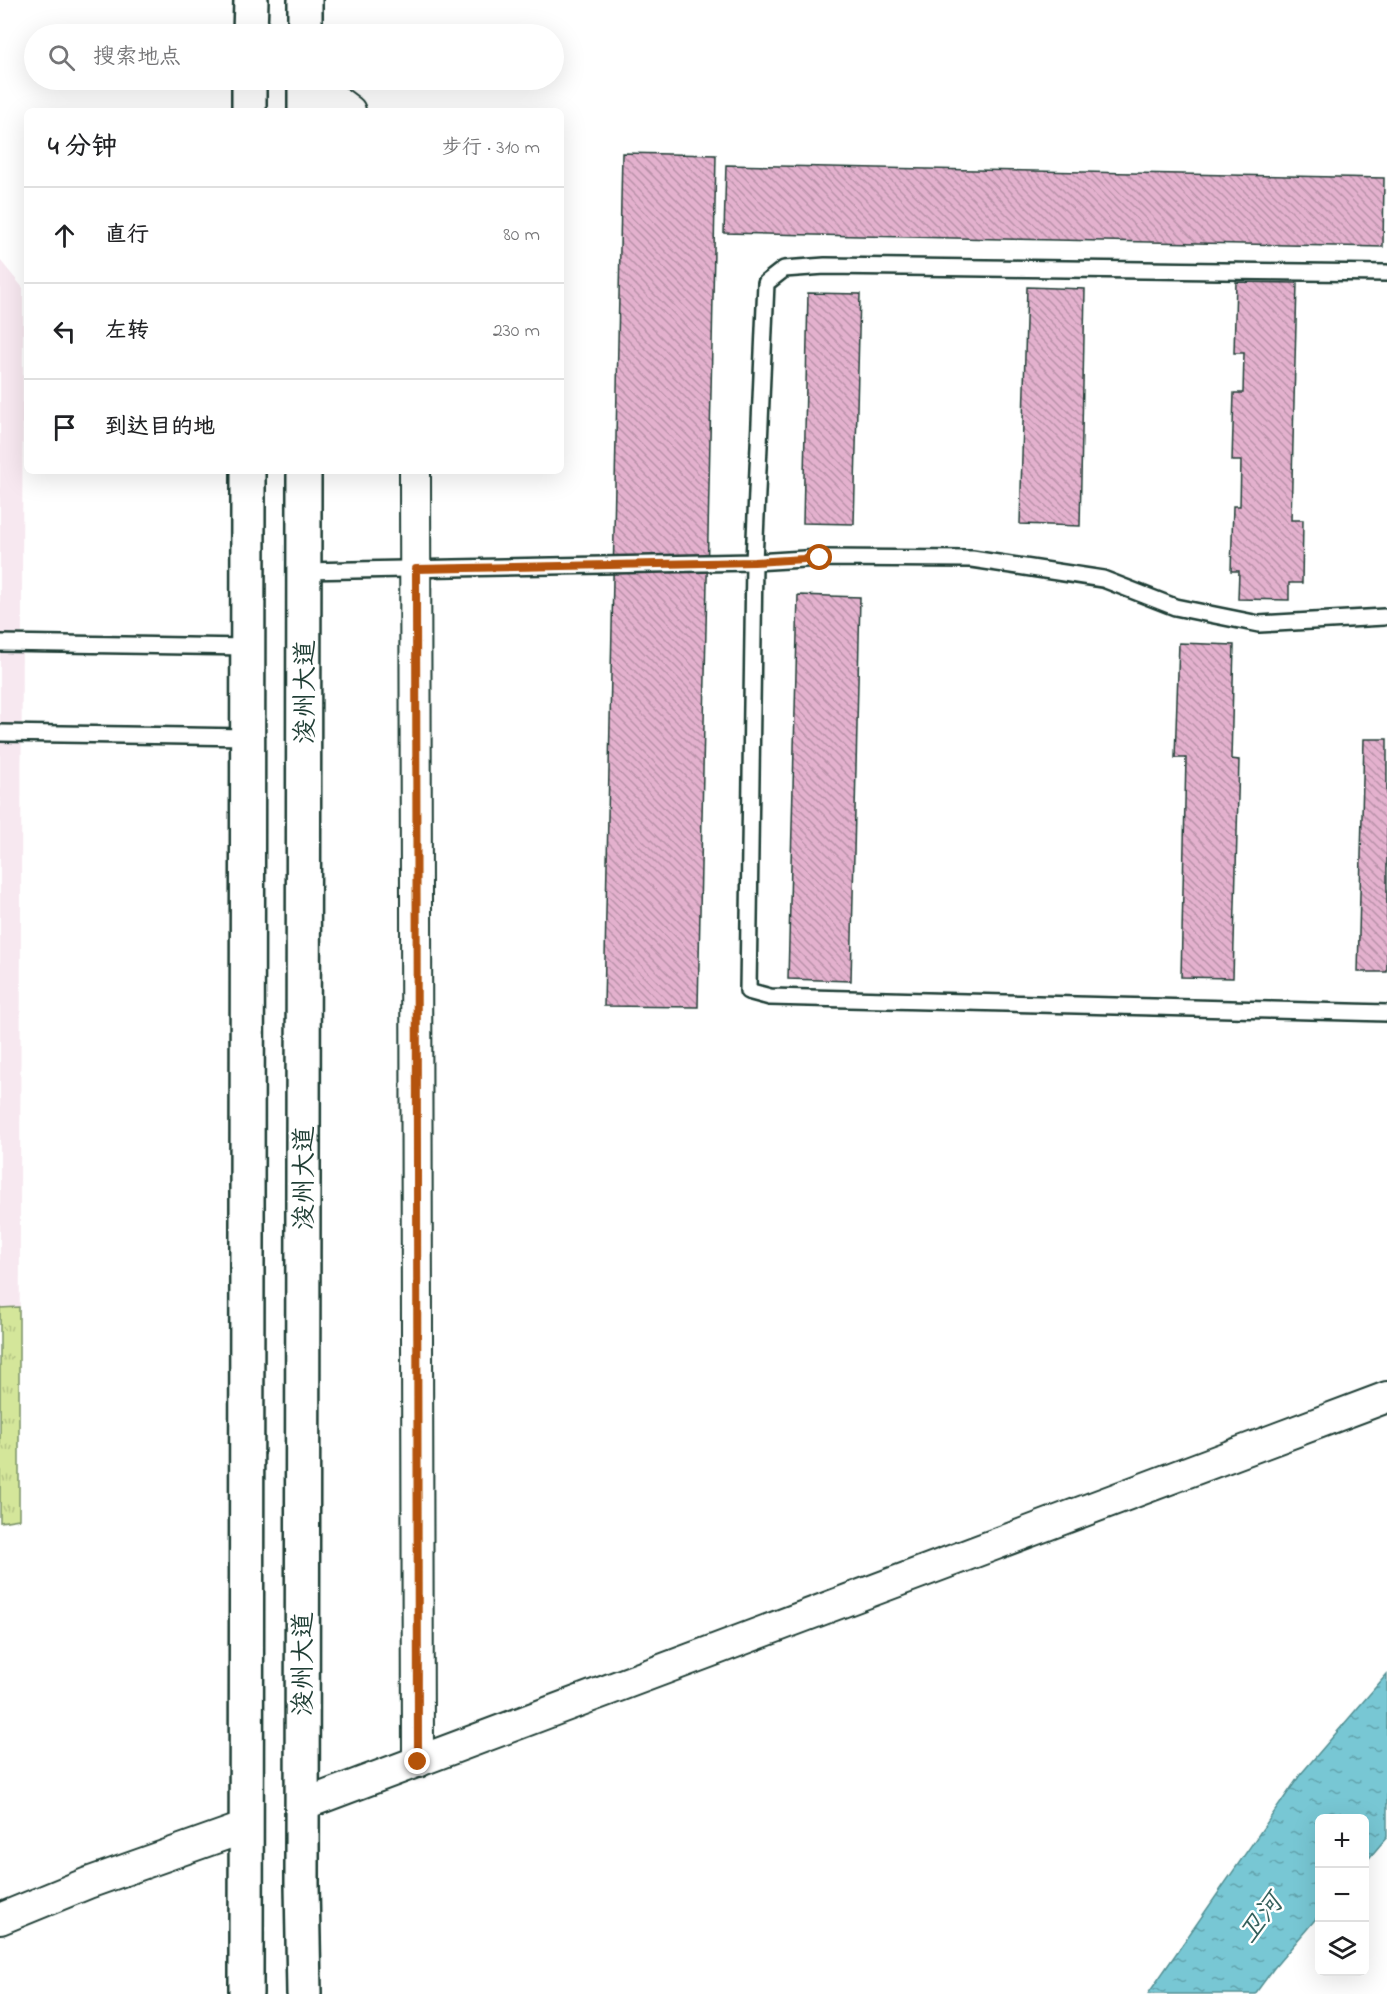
<!DOCTYPE html>
<html lang="zh">
<meta charset="utf-8">
<style>
:root{--surface:#fff;--page:#f6f6f6;--text:#202124;--muted:#757577;--line:#e0e0e0}
body{margin:0;font-family:"Indie Flower","LXGW WenKai TC",sans-serif;background:var(--page);color:var(--text)}
.controls{position:absolute;right:18px;bottom:18px;display:grid;overflow:hidden;border-radius:9px;box-shadow:0 6px 24px #0002}
.controls button{width:54px;height:54px;display:grid;place-items:center;padding:0;border:0;border-bottom:2px solid var(--line);background:var(--surface);color:var(--text);font:30px sans-serif}
.stop{position:absolute;width:18px;height:18px;margin:-14px;border:4px solid #b45309;border-radius:50%;background:#fff}
.stop.end{background:#b45309;border-color:#fff;box-shadow:0 2px 6px #0008}
.list{margin:0;padding:0;list-style:none}
h2{display:flex;justify-content:space-between;align-items:center;height:78px;margin:0;padding:0 24px;font-size:26px}
h2 small{font-size:20px;font-weight:400;color:var(--muted)}
.list li{display:grid;grid-template-columns:39px 1fr auto;gap:18px;align-items:center;box-sizing:border-box;height:96px;padding:0 24px;border-top:2px solid var(--line)}
.list b{display:block;font-size:22px;white-space:nowrap}
.list em{font-size:20px;font-style:normal;color:var(--muted)}
.icon{flex:none;width:33px;height:33px;fill:none;stroke:currentColor;stroke-width:2;stroke-linecap:round;stroke-linejoin:round}
.map{position:relative;flex:none;width:1387px;height:1994px;overflow:hidden}
.search{position:absolute;background:var(--surface);box-shadow:0 6px 24px #0002;left:24px;top:24px;width:540px;height:66px;display:flex;align-items:center;gap:15px;box-sizing:border-box;padding:0 21px;border-radius:33px;color:var(--muted);font-size:22px}
.panel{position:absolute;background:var(--surface);box-shadow:0 6px 24px #0002;left:24px;top:108px;width:540px;height:366px;border-radius:9px}
.map>svg:first-child{display:block}
.built{fill:#f7e8f0}
.grass{fill:url(#grass-tufts);stroke:#7a9267;stroke-width:1.5}
.water{fill:url(#water-ripples);stroke:#549094;stroke-width:1.5}
.building{fill:url(#building-back-hatch);stroke:#1f3d34;stroke-width:1.5}
.lines{fill:none;stroke-linecap:round;stroke-linejoin:round}
.service-casing{stroke:#1f3d34;stroke-width:20}
.minor-casing{stroke:#1f3d34;stroke-width:34}
.primary-casing{stroke:#1f3d34;stroke-width:38}
.service{stroke:#fff;stroke-width:15}
.minor{stroke:#fff;stroke-width:30}
.primary{stroke:#fff;stroke-width:33}
.route{stroke:#b45309;stroke-width:8}
.labels{text-anchor:middle;stroke-width:5;stroke-linejoin:round;paint-order:stroke}
.street-label{font-size:26px;fill:#1f3d34;stroke:#fff}
.water-label{font-size:27px;font-style:italic;fill:#35605c;stroke:#fff}
</style>
<div class="map">
<svg width="1387" height="1994" viewBox="0 0 1387 1994">
<defs>
<pattern id="grass-tufts" width="24" height="20" patternUnits="userSpaceOnUse" patternTransform="scale(1.5)"><rect width="24" height="20" fill="#d4e69a"/><path d="M3 7l-1-3M5 7V3M7 7l1-3M15 17l-1-3M17 17v-4M19 17l1-3" fill="none" stroke="#b6c685"/></pattern>
<pattern id="water-ripples" width="26" height="14" patternUnits="userSpaceOnUse" patternTransform="scale(1.5)"><rect width="26" height="14" fill="#78c7d4"/><path d="M2 4q2-2 4 0t4 0M15 11q2-2 4 0t4 0" fill="none" stroke="#62a3ad"/></pattern>
<pattern id="building-back-hatch" width="6" height="6" patternUnits="userSpaceOnUse" patternTransform="scale(1.5)"><rect width="6" height="6" fill="#e4b1ce"/><path d="M-1 5l2 2M0 0l6 6M5-1l2 2" fill="none" stroke="#b891a8"/></pattern>
</defs>
<rect width="100%" height="100%" fill="#fff"/>
<filter id="ink" filterUnits="userSpaceOnUse"><feTurbulence type="fractalNoise" baseFrequency=".0167" numOctaves="2"/><feDisplacementMap in="SourceGraphic" scale="12" xChannelSelector="R" yChannelSelector="G"/><feConvolveMatrix kernelMatrix="1 2 1 2 8 2 1 2 1" color-interpolation-filters="sRGB"/></filter>
<g filter="url(#ink)">
<path class="built" d="M0,260L23,288L19,1519L0,1522Z"/>
<path class="grass" d="M19,1307V1519L0,1522V1308Z"/>
<path class="water" d="M1387,1674V1837L1365,1863L1364,1818H1320L1319,1915L1274,1968L1255,1994H1148L1300,1775Z"/>
<g class="building">
<path d="M622,153L716,155L698,1007L604,1006Z"/>
<path d="M726,165L1384,178L1383,247L724,233Z"/>
<path d="M1236,282L1297,283L1291,520H1303L1302,583H1289V600L1238,599L1239,571H1231L1233,506H1240L1241,461H1232L1234,393H1243L1244,353H1234Z"/>
<path d="M1027,287L1085,289L1080,526L1020,524Z"/>
<path d="M808,293L860,294L854,524L803,523Z"/>
<path d="M798,595L860,597L851,981L788,979Z"/>
<path d="M1179,643L1234,645L1231,759L1239,760L1233,978L1181,977L1186,758H1175Z"/>
<path d="M1364,739H1387V972H1358Z"/>
</g>
<g class="lines">
<defs>
<g id="service">
<path d="M1387,273L825,266L784,269L766,283L754,562L748,991L770,997L1387,1013"/>
<path d="M304,571L754,562L820,558L972,559L1103,579L1175,607L1259,624L1384,617"/>
<path d="M0,643L248,647"/>
<path d="M0,733L248,737"/>
</g>
<g id="minor">
<path d="M309,80L350,111"/>
<path d="M415,471L418,1762"/>
<path d="M302,1805L1387,1397"/>
<path d="M0,1919L88,1883L246,1827"/>
</g>
<g id="primary">
<path d="M305,0V34"/>
<path d="M250,34L251,0"/>
<path d="M249,111V80"/>
<path d="M305,111V80"/>
<path d="M246,1994L248,471"/>
<path d="M304,1994L302,1884L304,471"/>
</g>
</defs>
<use href="#service" class="service-casing"/>
<use href="#minor" class="minor-casing"/>
<use href="#primary" class="primary-casing"/>
<use href="#service" class="service"/>
<use href="#minor" class="minor"/>
<use href="#primary" class="primary"/>
</g>
</g>
<g class="lines" filter="url(#ink)">
<path class="route" d="M418,1762L416,569L754,562L820,558"/>
</g>
<g class="labels">
<g class="street-label">
<text transform="translate(304 692) rotate(-90)" y="9">浚州大道</text>
<text transform="translate(303 1178) rotate(-90)" y="9">浚州大道</text>
<text transform="translate(302 1664) rotate(-90)" y="9">浚州大道</text>
</g>
<g class="water-label">
<text transform="translate(1260 1918) rotate(-52)" y="9">卫河</text>
</g>
</g>
</svg>
<div class="controls">
<button>+</button>
<button>−</button>
<button><svg class="icon" aria-label="layers" viewBox="0 0 24 24"><path d="M12 4l9 5-9 5-9-5zM3 14l9 5 9-5"/></svg></button>
</div>
<div class="stop" style="left:820px;top:558px"></div>
<div class="stop end" style="left:418px;top:1762px"></div>
<div class="search"><svg class="icon" aria-label="search" viewBox="0 0 24 24"><circle cx="10" cy="10" r="6"/><path d="M15 15l6 6"/></svg>搜索地点</div>
<section class="panel">
<h2>4 分钟<small>步行 · 310 m</small></h2>
<ul class="list">
<li><svg class="icon" aria-label="ahead" viewBox="0 0 24 24"><path d="M12 20V5M6 11l6-6 6 6"/></svg><div><b>直行</b></div><em>80 m</em></li>
<li><svg class="icon" aria-label="left" viewBox="0 0 24 24"><path d="M17 20v-9H6M10 6l-5 5 5 5"/></svg><div><b>左转</b></div><em>230 m</em></li>
<li><svg class="icon" aria-label="arrive" viewBox="0 0 24 24"><path d="M6 21V4h12l-3 4 3 4H6"/></svg><div><b>到达目的地</b></div></li>
</ul>
</section>
</div>
